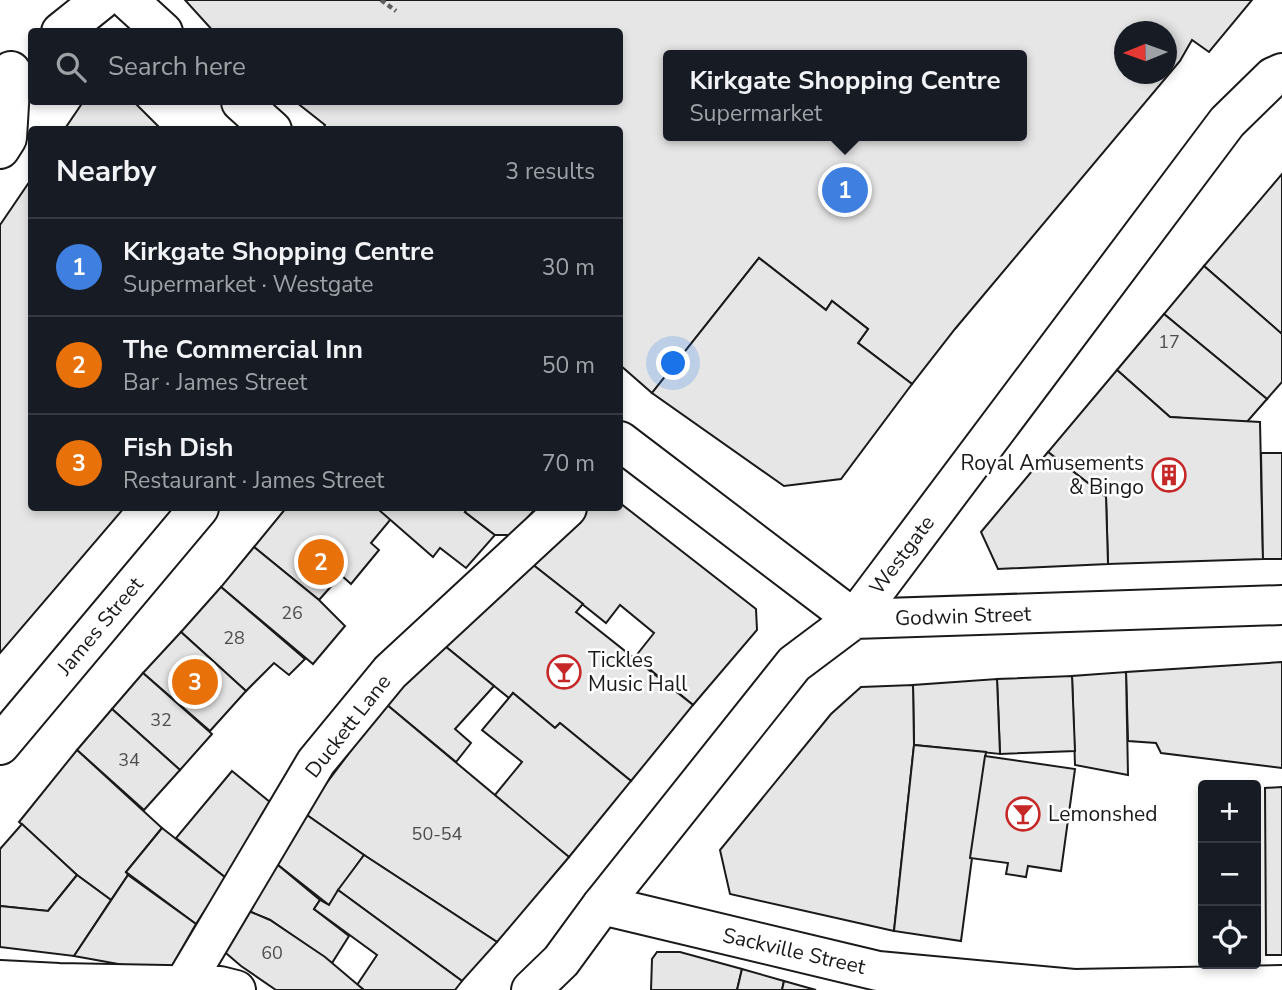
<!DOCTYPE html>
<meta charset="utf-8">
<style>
:root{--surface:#171b24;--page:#242831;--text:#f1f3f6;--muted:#9ea1a6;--line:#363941;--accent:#8c9099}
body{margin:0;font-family:"Nunito Sans",sans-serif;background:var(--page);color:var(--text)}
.controls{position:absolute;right:21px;bottom:21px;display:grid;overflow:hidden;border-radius:7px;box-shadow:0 4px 10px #0003}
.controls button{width:63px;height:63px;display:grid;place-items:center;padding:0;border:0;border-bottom:2px solid var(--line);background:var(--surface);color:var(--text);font:35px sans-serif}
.compass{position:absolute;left:1114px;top:21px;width:63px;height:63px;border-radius:50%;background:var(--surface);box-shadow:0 4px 10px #0003;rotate:269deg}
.you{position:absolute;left:674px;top:364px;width:24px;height:24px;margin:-18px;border:5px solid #fff;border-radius:50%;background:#1a73e8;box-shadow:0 0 0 10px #1a73e833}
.badge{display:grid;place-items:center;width:46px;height:46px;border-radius:50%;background:var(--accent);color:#fff;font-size:23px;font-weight:700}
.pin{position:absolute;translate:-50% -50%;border:4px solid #fff;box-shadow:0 2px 7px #0006}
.popup{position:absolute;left:663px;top:50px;width:364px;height:91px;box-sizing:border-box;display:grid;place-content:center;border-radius:7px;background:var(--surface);filter:drop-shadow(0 2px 5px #0005);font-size:23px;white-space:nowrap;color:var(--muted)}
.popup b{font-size:26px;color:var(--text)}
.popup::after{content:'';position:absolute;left:50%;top:100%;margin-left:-14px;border:14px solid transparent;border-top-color:var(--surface)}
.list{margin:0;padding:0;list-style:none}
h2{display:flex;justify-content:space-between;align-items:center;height:91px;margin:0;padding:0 28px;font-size:30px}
h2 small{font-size:23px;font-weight:400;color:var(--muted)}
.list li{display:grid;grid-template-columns:46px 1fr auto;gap:21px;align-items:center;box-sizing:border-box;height:98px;padding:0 28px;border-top:2px solid var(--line)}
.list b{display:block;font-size:26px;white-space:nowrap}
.list p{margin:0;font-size:23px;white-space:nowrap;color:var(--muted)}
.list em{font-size:23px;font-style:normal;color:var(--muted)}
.icon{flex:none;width:38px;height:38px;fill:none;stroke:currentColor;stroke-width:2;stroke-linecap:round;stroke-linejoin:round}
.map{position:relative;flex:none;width:1282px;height:990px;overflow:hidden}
.search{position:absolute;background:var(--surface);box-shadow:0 4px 10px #0003;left:28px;top:28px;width:595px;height:77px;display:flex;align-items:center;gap:18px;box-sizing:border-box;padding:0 24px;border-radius:7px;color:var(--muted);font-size:26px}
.panel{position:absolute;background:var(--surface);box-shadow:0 4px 10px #0003;left:28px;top:126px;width:595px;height:385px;border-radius:7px}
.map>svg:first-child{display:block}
.building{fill:#e6e6e6;stroke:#1a1a1a;stroke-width:2;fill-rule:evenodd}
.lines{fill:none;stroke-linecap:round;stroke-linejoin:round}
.minor-casing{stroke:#1a1a1a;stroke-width:42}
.major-casing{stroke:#1a1a1a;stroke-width:42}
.path{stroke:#5f5f5f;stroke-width:4.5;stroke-dasharray:5 3.5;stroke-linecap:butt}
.minor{stroke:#fff;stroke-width:38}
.major{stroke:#fff;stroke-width:38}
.labels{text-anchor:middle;stroke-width:5;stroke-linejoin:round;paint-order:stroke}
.number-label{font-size:18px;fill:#4d4d4d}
.poi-label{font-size:21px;fill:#1a1a1a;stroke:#fff;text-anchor:start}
.street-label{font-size:21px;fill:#1a1a1a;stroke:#fff}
</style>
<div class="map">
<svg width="1282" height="990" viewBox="0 0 1282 990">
<rect width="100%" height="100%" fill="#fff"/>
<g class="building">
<path d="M185,0H1252L1209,52L1192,40L1180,61L955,329L912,384L858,343L868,329L832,301L826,310L759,258L652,393L620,365V130H322L325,125L296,102H620V32H214ZM1124,32H1166V74H1124ZM668,55H1022V136H668Z"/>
<path d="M83,102H134L162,130H64Z"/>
<path d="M1282,174V334L1204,266Z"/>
<path d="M32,178V508H124L0,653V225Z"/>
<path d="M759,258L826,310L832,301L868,329L858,343L912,384L841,479L784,486L652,393Z"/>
<path d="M1204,266L1282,334V382L1267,399L1164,314Z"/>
<path d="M1164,314L1267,399L1246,423L1170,417L1117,370Z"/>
<path d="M1117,370L1170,417L1260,422L1263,559L1108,564L1106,497L1048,452Z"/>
<path d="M1048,452L1106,497L1108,564L998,569L981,532Z"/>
<path d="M1261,453H1282V559H1263Z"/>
<path d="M620,503L756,609L757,630L693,705L635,657L654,633L620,605L606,623L527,560L582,508H620Z"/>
<path d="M286,508H377L391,519L371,543L379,550L351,584L341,575L319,600L254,547Z"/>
<path d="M381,508H468L465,512L495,535L466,568L440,548L433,557L379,510Z"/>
<path d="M468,508H536L512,535H495L465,512Z"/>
<path d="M254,547L319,600L345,626L313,664L221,587Z"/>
<path d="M527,560L583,604L576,612L693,705L631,781L560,723L555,728L513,693L509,698L440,642Z"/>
<path d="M221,587L305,659L289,675L274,663L246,691L181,632Z"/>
<path d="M181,632L246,691L210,731L143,673Z"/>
<path d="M440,642L494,686L455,729L471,743L456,762L386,704Z"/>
<path d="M1282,662V768L1161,753L1156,743L1128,741L1126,672Z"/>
<path d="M1126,672L1128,775L1075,765L1072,676Z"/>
<path d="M143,673L212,734L180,770L112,709Z"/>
<path d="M1072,676L1075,751L1000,754L997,679Z"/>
<path d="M997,679L1000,754L914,745L913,685Z"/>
<path d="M913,685L914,745L894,931L730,894L720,850L831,714L861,687Z"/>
<path d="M513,693L555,728L560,723L631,781L569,857L494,796L522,762L482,730Z"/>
<path d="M386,704L569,857L497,942L364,855L304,813Z"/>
<path d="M112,709L180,770L144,810L77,750Z"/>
<path d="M914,745L986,752L961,941L894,931Z"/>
<path d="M77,750L162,828L126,872L128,875L111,900L77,875L19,822Z"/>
<path d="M985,756L1075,769L1061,871L1028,866L1026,877L1006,874L1008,863L970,858Z"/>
<path d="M232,771L276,807L226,878L176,838Z"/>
<path d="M1282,787V955H1266L1265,788Z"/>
<path d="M304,813L364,855L329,905L273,861Z"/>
<path d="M22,824L77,875L48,911L0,906V849Z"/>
<path d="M162,828L226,878L196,924L126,872Z"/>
<path d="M364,855L497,942L462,981L338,890Z"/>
<path d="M273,861L320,900L314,909L349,936L332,963L270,920L244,909Z"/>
<path d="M77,875L111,900L74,956L0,947V906L48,911Z"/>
<path d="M128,875L196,924L168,973L74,956Z"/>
<path d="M338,890L462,981L455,990H364L357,985L377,955L314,909L320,900L329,905Z"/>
<path d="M244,909L270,920L325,957L364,990H276L241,966L220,948Z"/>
<path d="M657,952H680L742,969L737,990H651L652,959Z"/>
<path d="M742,969L784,981L782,990H737Z"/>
<path d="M784,981L816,990H782Z"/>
</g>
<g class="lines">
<defs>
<g id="minor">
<path d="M128,0L163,32"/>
<path d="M61,32L101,0"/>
<path d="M241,102L272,130"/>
<path d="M0,149L7,138L11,71"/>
<path d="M620,441L854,619L1227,122L1273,77L1282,73"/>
<path d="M0,745L199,508"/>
<path d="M602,905L878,971L1074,989L1282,985"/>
<path d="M0,980L59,983L220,986L236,990"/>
<path d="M183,986L316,762L390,672L567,508"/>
</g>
<path id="major" d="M531,990L561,961L602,905L794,664L854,619L1282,605"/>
</defs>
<use href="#minor" class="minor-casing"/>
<use href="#major" class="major-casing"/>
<path class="path" d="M381,0L396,11"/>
<use href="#minor" class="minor"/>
<use href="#major" class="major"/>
</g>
<defs>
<symbol id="building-ring" viewBox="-11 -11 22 22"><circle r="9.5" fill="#fff" stroke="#c62828" stroke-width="1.5"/><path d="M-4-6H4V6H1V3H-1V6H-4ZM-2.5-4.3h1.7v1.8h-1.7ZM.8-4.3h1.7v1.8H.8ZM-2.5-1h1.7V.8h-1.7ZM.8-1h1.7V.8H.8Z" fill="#c62828"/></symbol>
<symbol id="bar-ring" viewBox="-11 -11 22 22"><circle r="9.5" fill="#fff" stroke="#c62828" stroke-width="1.5"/><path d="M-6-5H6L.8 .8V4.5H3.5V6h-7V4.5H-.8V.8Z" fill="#c62828"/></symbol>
</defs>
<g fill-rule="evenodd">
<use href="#building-ring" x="1150" y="456" width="38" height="38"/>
<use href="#bar-ring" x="545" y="653" width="38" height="38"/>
<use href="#bar-ring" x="1004" y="795" width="38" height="38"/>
</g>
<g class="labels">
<g class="number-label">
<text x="1169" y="348">17</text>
<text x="292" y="619">26</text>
<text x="234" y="644">28</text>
<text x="161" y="726">32</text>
<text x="129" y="766">34</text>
<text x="437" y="840">50-54</text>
<text x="272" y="959">60</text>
</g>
<g class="poi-label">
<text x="1144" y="470" text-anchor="end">Royal Amusements<tspan x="1144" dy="24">&amp; Bingo</tspan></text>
<text x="588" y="667">Tickles<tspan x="588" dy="24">Music Hall</tspan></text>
<text x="1048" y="821">Lemonshed</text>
</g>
<g class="street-label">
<text transform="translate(902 555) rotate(-53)" y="7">Westgate</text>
<text transform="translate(963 616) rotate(-2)" y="7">Godwin Street</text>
<text transform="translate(100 626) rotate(-50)" y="7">James Street</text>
<text transform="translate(348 726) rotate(-52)" y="7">Duckett Lane</text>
<text transform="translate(794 951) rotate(13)" y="7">Sackville Street</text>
</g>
</g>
</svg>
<div class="controls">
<button>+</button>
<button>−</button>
<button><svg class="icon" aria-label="locate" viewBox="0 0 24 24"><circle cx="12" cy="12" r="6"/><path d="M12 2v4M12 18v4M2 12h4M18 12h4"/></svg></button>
</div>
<svg class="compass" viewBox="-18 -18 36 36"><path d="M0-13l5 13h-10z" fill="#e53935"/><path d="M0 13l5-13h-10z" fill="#9ea1a6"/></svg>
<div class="you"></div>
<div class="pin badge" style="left:845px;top:190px;background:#3f7fe0">1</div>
<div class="popup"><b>Kirkgate Shopping Centre</b>Supermarket</div>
<div class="pin badge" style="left:321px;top:562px;background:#e8710a">2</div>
<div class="pin badge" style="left:195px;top:682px;background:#e8710a">3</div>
<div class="search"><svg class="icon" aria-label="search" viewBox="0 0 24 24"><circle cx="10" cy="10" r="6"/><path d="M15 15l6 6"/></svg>Search here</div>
<section class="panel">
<h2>Nearby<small>3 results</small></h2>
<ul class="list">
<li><span class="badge" style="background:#3f7fe0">1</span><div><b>Kirkgate Shopping Centre</b><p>Supermarket · Westgate</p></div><em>30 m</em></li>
<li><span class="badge" style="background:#e8710a">2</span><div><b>The Commercial Inn</b><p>Bar · James Street</p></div><em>50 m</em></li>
<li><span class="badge" style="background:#e8710a">3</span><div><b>Fish Dish</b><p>Restaurant · James Street</p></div><em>70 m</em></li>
</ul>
</section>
</div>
